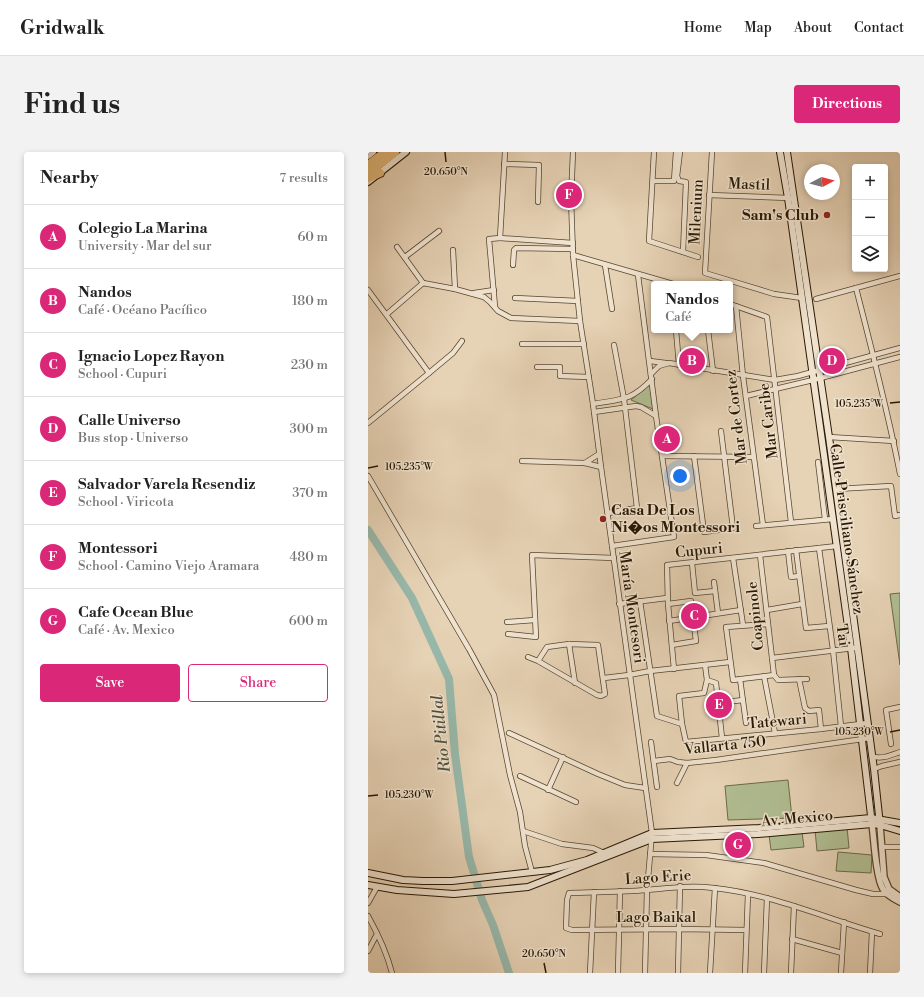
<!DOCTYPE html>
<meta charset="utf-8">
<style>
:root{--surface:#fff;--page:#f2f2f2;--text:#222;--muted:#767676;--line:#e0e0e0;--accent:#db2777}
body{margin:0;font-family:"Libre Bodoni",serif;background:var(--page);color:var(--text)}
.controls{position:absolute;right:12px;top:12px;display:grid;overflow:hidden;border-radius:4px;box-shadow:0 2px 6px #0003}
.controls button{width:36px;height:36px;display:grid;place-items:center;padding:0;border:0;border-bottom:1px solid var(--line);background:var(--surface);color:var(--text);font:20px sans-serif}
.compass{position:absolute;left:436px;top:12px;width:36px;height:36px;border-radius:50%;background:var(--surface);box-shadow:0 2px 6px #0003;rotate:83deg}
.you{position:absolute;left:312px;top:324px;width:14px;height:14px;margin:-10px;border:3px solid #fff;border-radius:50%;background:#1a73e8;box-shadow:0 0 0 6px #1a73e833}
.badge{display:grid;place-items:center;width:26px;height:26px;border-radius:50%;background:var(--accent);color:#fff;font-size:13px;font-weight:700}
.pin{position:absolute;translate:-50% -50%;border:2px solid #fff;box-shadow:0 1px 4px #0006}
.popup{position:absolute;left:283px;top:129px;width:82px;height:52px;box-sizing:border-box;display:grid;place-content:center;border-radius:4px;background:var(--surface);filter:drop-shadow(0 1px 3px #0005);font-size:13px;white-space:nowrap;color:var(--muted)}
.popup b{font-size:15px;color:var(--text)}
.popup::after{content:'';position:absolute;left:50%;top:100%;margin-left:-8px;border:8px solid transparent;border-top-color:var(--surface)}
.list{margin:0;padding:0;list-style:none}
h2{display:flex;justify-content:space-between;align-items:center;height:52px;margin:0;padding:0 16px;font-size:17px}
h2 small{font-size:13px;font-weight:400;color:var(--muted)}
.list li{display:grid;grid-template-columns:26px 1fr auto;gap:12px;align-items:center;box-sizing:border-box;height:64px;padding:0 16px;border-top:1px solid var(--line)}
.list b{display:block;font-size:15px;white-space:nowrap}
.list p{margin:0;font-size:13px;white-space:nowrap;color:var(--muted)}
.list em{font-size:13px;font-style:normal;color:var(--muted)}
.actions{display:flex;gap:8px;padding:12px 16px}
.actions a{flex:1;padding:9px 0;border:1px solid var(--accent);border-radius:4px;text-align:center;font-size:14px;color:var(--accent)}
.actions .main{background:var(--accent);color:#fff}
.icon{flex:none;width:22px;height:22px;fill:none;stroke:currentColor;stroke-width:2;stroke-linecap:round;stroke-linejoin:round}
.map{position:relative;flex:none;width:532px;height:821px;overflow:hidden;border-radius:4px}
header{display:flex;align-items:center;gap:24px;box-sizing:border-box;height:56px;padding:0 20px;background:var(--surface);border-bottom:1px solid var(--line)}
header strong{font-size:19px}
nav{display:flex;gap:22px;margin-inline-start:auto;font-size:14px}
.intro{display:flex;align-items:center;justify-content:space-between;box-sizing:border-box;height:96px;padding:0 24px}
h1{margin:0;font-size:28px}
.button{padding:10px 18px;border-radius:4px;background:var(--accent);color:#fff;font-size:14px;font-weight:700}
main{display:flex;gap:24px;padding:0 24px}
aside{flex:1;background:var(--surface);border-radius:4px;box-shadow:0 2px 6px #0003}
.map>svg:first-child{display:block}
.green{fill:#b0bd91;stroke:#6c6a49}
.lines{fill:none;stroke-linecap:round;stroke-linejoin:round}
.river{stroke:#97b8aa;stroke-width:8}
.minor-casing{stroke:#58462e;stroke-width:6}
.tertiary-casing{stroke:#58462e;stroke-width:8}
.secondary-casing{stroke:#281701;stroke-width:8}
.trunk-casing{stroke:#281701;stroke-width:10}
.minor{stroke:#efe2cf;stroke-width:4.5}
.tertiary{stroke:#efe2cf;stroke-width:5.5}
.secondary{stroke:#efe2cf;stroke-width:6}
.trunk{stroke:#e3b97a;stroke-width:8}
.ticks{fill:none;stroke:#281701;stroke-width:1.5}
.poi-dot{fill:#8f2418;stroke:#efe2cf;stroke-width:1.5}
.labels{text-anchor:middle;stroke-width:3;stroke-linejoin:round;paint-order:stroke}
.street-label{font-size:15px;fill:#281701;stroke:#efe2cf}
.poi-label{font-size:15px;font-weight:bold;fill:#281701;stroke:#efe2cf;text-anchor:end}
.water-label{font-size:16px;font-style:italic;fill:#4f4f3c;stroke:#efe2cf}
.ticks-label{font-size:10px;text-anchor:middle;fill:#281701;stroke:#efe2cf;stroke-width:3;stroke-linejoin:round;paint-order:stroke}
</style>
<header>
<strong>Gridwalk</strong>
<nav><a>Home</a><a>Map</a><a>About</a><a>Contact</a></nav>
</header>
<div class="intro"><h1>Find us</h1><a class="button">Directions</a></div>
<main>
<aside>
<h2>Nearby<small>7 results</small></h2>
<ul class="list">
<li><span class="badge">A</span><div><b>Colegio La Marina</b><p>University · Mar del sur</p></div><em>60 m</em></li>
<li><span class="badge">B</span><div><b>Nandos</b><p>Café · Océano Pacífico</p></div><em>180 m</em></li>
<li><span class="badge">C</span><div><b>Ignacio Lopez Rayon</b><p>School · Cupuri</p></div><em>230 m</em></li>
<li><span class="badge">D</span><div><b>Calle Universo</b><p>Bus stop · Universo</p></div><em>300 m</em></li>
<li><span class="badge">E</span><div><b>Salvador Varela Resendiz</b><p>School · Viricota</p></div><em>370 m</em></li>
<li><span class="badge">F</span><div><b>Montessori</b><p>School · Camino Viejo Aramara</p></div><em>480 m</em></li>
<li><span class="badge">G</span><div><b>Cafe Ocean Blue</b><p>Café · Av. Mexico</p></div><em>600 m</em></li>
</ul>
<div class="actions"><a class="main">Save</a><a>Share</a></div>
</aside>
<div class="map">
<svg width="532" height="821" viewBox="0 0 532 821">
<rect width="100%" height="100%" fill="#e6d2b5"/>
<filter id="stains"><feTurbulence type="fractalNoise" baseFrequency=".005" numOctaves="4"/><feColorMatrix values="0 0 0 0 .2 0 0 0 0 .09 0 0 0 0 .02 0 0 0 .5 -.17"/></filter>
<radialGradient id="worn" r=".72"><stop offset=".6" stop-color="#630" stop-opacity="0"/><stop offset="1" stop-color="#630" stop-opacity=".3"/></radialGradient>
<g class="green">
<path d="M282,232L285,257L263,248Z"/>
<path d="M532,441V513L522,442Z"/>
<path d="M420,628L424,666L360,668L357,634Z"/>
<path d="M479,675L481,696L449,699L447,678Z"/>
<path d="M434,680L436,695L403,698L401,683Z"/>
<path d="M470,700L504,703L503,721L468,719Z"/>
</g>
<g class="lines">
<path class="river" d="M0,378L44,446L81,527L87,602L101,705L114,748L125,773L141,821"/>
<defs>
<g id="minor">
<path d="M205,0L203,46L205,103L212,169L225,252L233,315L284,681L279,738L277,821"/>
<path d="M286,0L281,89L330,105"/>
<path d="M312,0L309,24L311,29L318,30L315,100"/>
<path d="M344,0L337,121L406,142L434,146"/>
<path d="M136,12L171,13L170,50"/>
<path d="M285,29H306L308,0"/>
<path d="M341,43L421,46"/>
<path d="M132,86L205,91"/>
<path d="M29,95L55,131"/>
<path d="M85,98L87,137"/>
<path d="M205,103L305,132"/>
<path d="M37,105L71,79"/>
<path d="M145,113L146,98L148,96L205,97"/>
<path d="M237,113L244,157"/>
<path d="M488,136C504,198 520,260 532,322"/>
<path d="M0,138L61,221L0,271"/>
<path d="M106,141L126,138"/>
<path d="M147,146L210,149"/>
<path d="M448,147L532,124"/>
<path d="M362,152L399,165L423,370"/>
<path d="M368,154L375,224L395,373"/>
<path d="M127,155L121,87L132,86L137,0"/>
<path d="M19,162L55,131L87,137L116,145L122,150L130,159L143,166L212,169"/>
<path d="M308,178L311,213"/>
<path d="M340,178L345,219"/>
<path d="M154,192H216"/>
<path d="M282,209L298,211"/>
<path d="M169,215H192V224L221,225"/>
<path d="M61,221L85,201L94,189"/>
<path d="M283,222L291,214L301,211L407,228L430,224L532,196"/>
<path d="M378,244L445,228L532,205"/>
<path d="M225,252C254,247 263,249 284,227"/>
<path d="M226,260L268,254L273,255L288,264"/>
<path d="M461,285L526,289"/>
<path d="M294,304L385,305"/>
<path d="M326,304L336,380L365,376L353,279"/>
<path d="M154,309L217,311L233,315"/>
<path d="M450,310L457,367"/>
<path d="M217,311L231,302"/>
<path d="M0,324L101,497L126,543L142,623L152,660L157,694L164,720"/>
<path d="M468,337L523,334L527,364L532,363"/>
<path d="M240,361L269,356L256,247L246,193"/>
<path d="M388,374L465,367"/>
<path d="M244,394L306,385L288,264L270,123"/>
<path d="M451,396L465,498L473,574"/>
<path d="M428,398L438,476L461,474"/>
<path d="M420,399L423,425L431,424"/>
<path d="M392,403L406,523"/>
<path d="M365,406L375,473"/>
<path d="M324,411L327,441L347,439"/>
<path d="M346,430L350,461"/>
<path d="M272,449L289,564L314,572"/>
<path d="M251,452L299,446"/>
<path d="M300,452L323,449L328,489L304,493"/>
<path d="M399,458L434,452"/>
<path d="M301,469L373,458"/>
<path d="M139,470L167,468"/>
<path d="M400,472L358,475L365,528L406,523"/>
<path d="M140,482L168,485L164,403L246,406"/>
<path d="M201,492L207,531"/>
<path d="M160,505L170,509L229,543L233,544L237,542L230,493L201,492L179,495L170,509"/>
<path d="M404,506L486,496"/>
<path d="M337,513L339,528L348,531L354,586"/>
<path d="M306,517L300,452L299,413L469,394"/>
<path d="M406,523L410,528L439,527"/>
<path d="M396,524L407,581"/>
<path d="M236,526L261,523L282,519L362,510"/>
<path d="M372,527L378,571"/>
<path d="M431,527L437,556L441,559L451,558L453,577"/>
<path d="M339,528L336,541L311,544L314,572L318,590L453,577L500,571"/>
<path d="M350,551L375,548"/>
<path d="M141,581L230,622L257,633L277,636"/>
<path d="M283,590L289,635"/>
<path d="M523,592L518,558L532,555"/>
<path d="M504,604C513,608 523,603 532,600"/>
<path d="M286,609L302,607L310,610L319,611L348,608L502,586"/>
<path d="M506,617L514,614L532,610"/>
<path d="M152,624L208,650"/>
<path d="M309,631L319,611"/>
<path d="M180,638L195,605"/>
<path d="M155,679L194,692L225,696L236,701"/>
<path d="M513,695H532"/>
<path d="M282,702L338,703L396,711L488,738L505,742H520"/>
<path d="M0,751L9,735"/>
<path d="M0,764C10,782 19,801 24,821"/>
<path d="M378,778L311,777L204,778L198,776L199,748L201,741C227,740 253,740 279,738C302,736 323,733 346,736C403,742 457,766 512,782"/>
<path d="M424,787L474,801"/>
<path d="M0,799L9,782"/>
<path d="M222,821L226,740"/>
<path d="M250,821L252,739"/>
<path d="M310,821L312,734"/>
<path d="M342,821L347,736"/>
<path d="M377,821L380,742"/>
<path d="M396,821L399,746"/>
<path d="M423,821L426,754"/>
<path d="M473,821L476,770"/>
<path d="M502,821L504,780"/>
</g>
<g id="tertiary">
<path d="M504,672C506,687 508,726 515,737C518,743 526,747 532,750"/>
<path d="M512,673L516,725L521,737L532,745"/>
</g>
<g id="secondary">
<path d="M412,0L420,46L483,496L504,672"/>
<path d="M419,0L461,285L506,617L512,673"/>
<path d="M0,4L5,0"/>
<path d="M0,30L38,0"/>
<path d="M0,721L35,728L55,729H84L182,718L219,708L284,681L391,676L503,666L532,671"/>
<path d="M0,733L29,738L86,742L160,735L284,687L390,682L504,672L512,673L532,679"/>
</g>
<g id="trunk">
<path d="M0,13L17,0"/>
<path d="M0,21L27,0"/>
<path d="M0,26L12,21"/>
</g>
</defs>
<use href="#minor" class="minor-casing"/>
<use href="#tertiary" class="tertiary-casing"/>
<use href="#secondary" class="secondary-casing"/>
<use href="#trunk" class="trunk-casing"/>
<use href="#minor" class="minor"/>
<use href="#tertiary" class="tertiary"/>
<use href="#secondary" class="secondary"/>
<use href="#trunk" class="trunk"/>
</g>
<path class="ticks" d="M77,0L78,10M522,251L532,250M0,316L10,314M522,580L532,578M0,644L10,643M176,811L178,821"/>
<g class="poi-dot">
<circle cx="459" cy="63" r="4"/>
<circle cx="235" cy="367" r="4"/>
</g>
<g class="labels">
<g class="street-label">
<text transform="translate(381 32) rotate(2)" y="5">Mastil</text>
<text transform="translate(328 60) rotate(-87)" y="5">Milenium</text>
<text transform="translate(368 265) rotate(-97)" y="5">Mar de Cortez</text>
<text transform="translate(400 269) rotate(-97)" y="5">Mar Caribe</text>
<text transform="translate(479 377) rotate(82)" y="5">Calle Prisciliano Sánchez</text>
<text transform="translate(331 398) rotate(-6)" y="5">Cupuri</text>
<text transform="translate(264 455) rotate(82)" y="5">María Montesori</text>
<text transform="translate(387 464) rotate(-96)" y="5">Coapinole</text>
<text transform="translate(475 483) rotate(82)" y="5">Tai</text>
<text transform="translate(409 569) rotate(-5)" y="5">Tatewari</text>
<text transform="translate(357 593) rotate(-6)" y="5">Vallarta 750</text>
<text transform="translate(429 666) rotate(-5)" y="5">Av. Mexico</text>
<text transform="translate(290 725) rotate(-4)" y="5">Lago Erie</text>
<text x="288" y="770">Lago Baikal</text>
</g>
<g class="poi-label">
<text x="451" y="68">Sam's Club</text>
<text x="243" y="363" text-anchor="start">Casa De Los<tspan x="243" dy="17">Ni�os Montessori</tspan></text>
</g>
<g class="water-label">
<text transform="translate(72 582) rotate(-96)" y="6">Rio Pitillal</text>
</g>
</g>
<g class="ticks-label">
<text x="78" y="23">20.650°N</text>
<text x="491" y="255">105.235°W</text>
<text x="41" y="318">105.235°W</text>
<text x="491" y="583">105.230°W</text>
<text x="41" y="646">105.230°W</text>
<text x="176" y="805">20.650°N</text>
</g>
<rect width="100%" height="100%" filter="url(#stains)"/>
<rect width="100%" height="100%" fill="url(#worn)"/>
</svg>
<div class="controls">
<button>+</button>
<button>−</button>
<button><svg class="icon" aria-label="layers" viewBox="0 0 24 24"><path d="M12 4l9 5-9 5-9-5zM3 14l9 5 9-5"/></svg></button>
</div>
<svg class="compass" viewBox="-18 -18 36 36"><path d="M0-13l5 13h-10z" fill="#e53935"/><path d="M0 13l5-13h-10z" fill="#767676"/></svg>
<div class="you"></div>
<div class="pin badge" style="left:299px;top:287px">A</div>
<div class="pin badge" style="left:324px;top:209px">B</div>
<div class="popup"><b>Nandos</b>Café</div>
<div class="pin badge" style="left:326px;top:464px">C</div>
<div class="pin badge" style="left:464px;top:209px">D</div>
<div class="pin badge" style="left:351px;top:553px">E</div>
<div class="pin badge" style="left:201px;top:43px">F</div>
<div class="pin badge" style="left:370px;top:693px">G</div>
</div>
</main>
